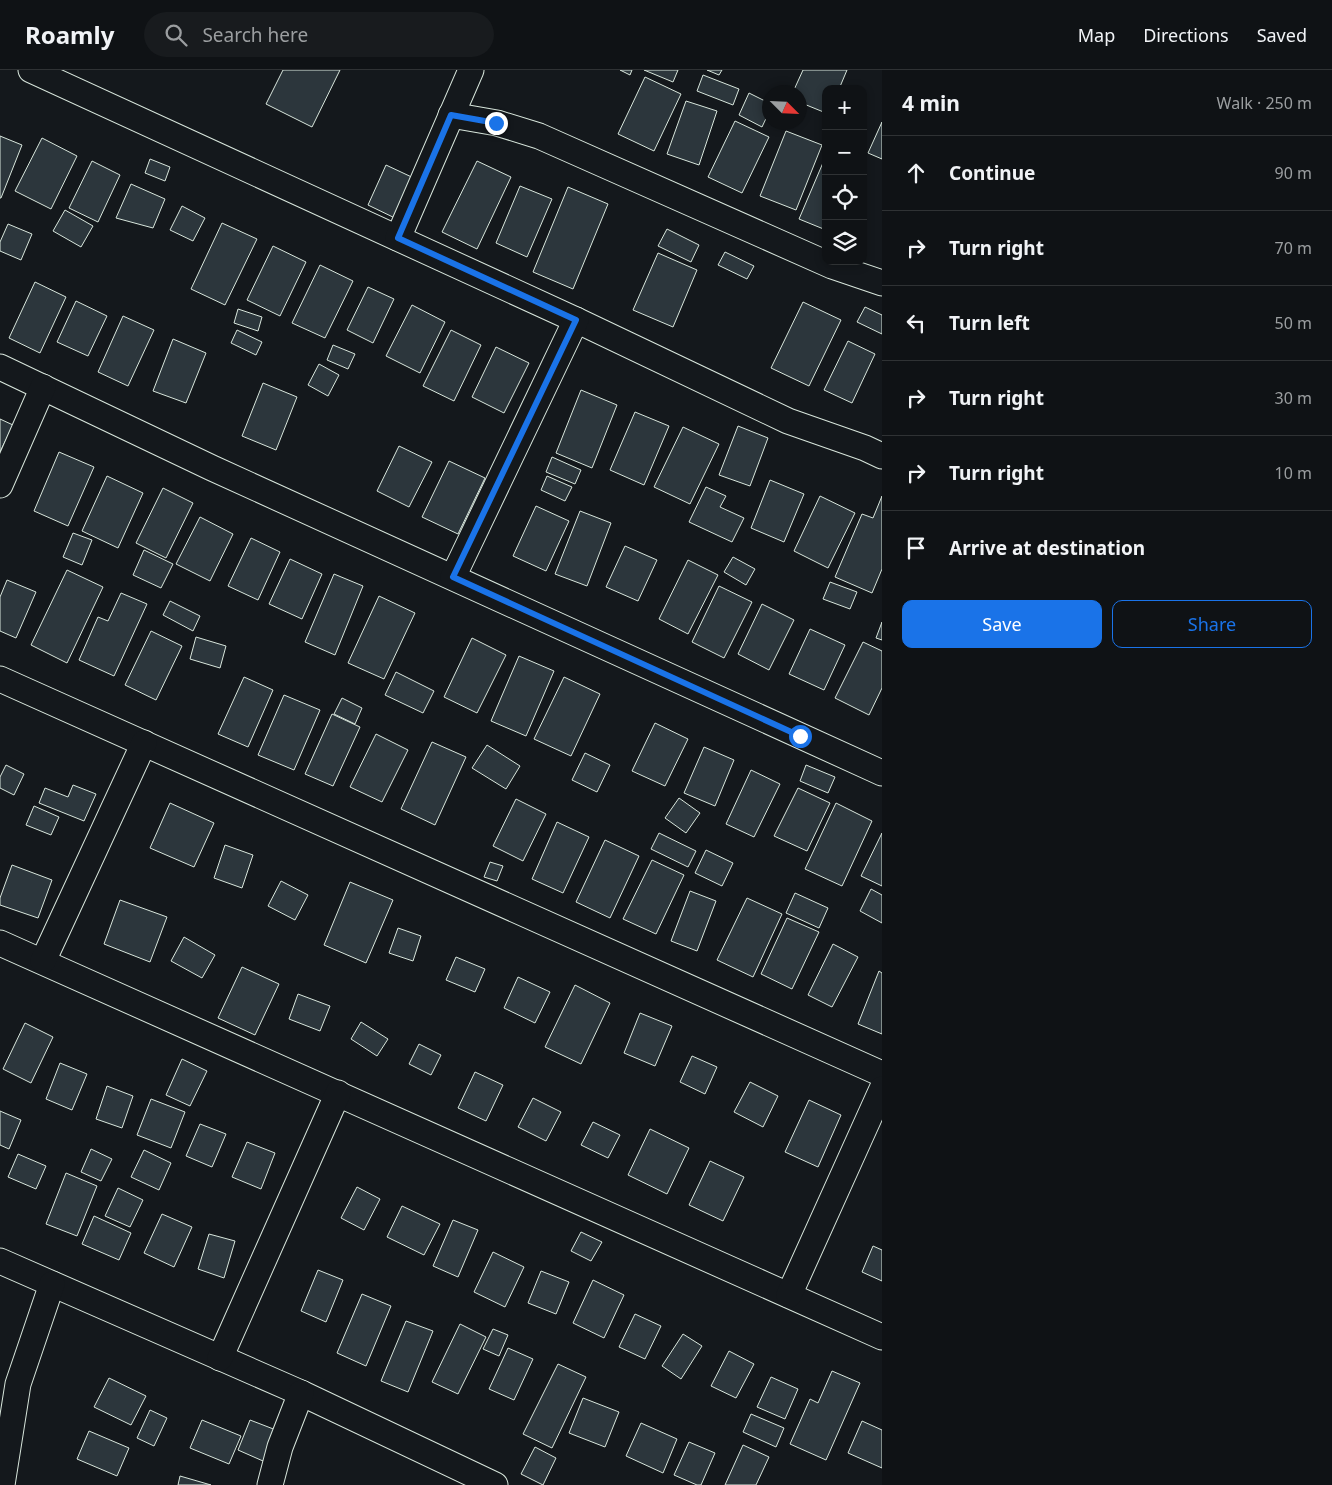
<!DOCTYPE html>
<meta charset="utf-8">
<style>
:root{--surface:#0f1215;--page:#181b1e;--text:#f1f3f6;--muted:#9b9ea0;--line:#2f3234;--accent:#1a73e8}
body{margin:0;font-family:"Noto Sans",sans-serif;background:var(--page);color:var(--text)}
.controls{position:absolute;right:15px;top:15px;display:grid;overflow:hidden;border-radius:10px;box-shadow:0 2px 8px #0003}
.controls button{width:45px;height:45px;display:grid;place-items:center;padding:0;border:0;border-bottom:1px solid var(--line);background:var(--surface);color:var(--text);font:25px sans-serif}
.compass{position:absolute;left:762px;top:15px;width:45px;height:45px;border-radius:50%;background:var(--surface);box-shadow:0 2px 8px #0003;rotate:114deg}
.stop{position:absolute;width:15px;height:15px;margin:-11px;border:4px solid #1a73e8;border-radius:50%;background:#fff}
.stop.end{background:#1a73e8;border-color:#fff;box-shadow:0 1px 5px #0008}
.list{margin:0;padding:0;list-style:none}
h2{display:flex;justify-content:space-between;align-items:center;height:65px;margin:0;padding:0 20px;font-size:21px}
h2 small{font-size:16px;font-weight:400;color:var(--muted)}
.list li{display:grid;grid-template-columns:32px 1fr auto;gap:15px;align-items:center;box-sizing:border-box;height:75px;padding:0 20px;border-top:1px solid var(--line)}
.list b{display:block;font-size:19px;white-space:nowrap}
.list em{font-size:16px;font-style:normal;color:var(--muted)}
.actions{display:flex;gap:10px;padding:15px 20px}
.actions a{flex:1;padding:11px 0;border:1px solid var(--accent);border-radius:10px;text-align:center;font-size:18px;color:var(--accent)}
.actions .main{background:var(--accent);color:#fff}
.icon{flex:none;width:28px;height:28px;fill:none;stroke:currentColor;stroke-width:2;stroke-linecap:round;stroke-linejoin:round}
.map{position:relative;flex:none;width:882px;height:1415px;overflow:hidden}
header{display:flex;align-items:center;gap:30px;box-sizing:border-box;height:70px;padding:0 25px;background:var(--surface);border-bottom:1px solid var(--line)}
header strong{font-size:24px}
nav{display:flex;gap:28px;margin-inline-start:auto;font-size:18px}
.search{width:350px;height:45px;background:var(--page);display:flex;align-items:center;gap:12px;box-sizing:border-box;padding:0 18px;border-radius:28px;color:var(--muted);font-size:19px}
main{display:flex}
aside{flex:1;background:var(--surface)}
.map>svg:first-child{display:block}
.building{fill:#2c363c;stroke:#d8e6dc}
.lines{fill:none;stroke-linecap:round;stroke-linejoin:round}
.street-casing{stroke:#d8e6dc;stroke-width:27}
.street{stroke:#14181c;stroke-width:25}
.route{stroke:#1a73e8;stroke-width:6}
</style>
<header>
<strong>Roamly</strong>
<div class="search"><svg class="icon" aria-label="search" viewBox="0 0 24 24"><circle cx="10" cy="10" r="6"/><path d="M15 15l6 6"/></svg>Search here</div>
<nav><a>Map</a><a>Directions</a><a>Saved</a></nav>
</header>
<main>
<div class="map">
<svg width="882" height="1415" viewBox="0 0 882 1415">
<rect width="100%" height="100%" fill="#14181c"/>
<g class="building">
<path d="M283,0H340L312,57L266,34Z"/>
<path d="M620,0H632L630,5Z"/>
<path d="M644,0H678L673,12Z"/>
<path d="M707,0H722L719,5Z"/>
<path d="M803,0H847L839,19H826V43L799,32V22H793Z"/>
<path d="M703,5L739,19L733,35L697,21Z"/>
<path d="M645,7L681,24L654,81L618,64Z"/>
<path d="M749,23L769,33V42L762,57L739,45Z"/>
<path d="M686,31L717,41L699,95L667,84Z"/>
<path d="M735,51L769,67L742,123L708,107Z"/>
<path d="M882,52V89L868,83Z"/>
<path d="M786,61L822,75L796,140L760,126Z"/>
<path d="M0,66L22,75L1,128H0Z"/>
<path d="M42,68L77,86L51,139L15,121Z"/>
<path d="M825,88H826V160L799,149Z"/>
<path d="M150,89L170,97L165,111L145,103Z"/>
<path d="M92,91L120,105L98,152L69,138Z"/>
<path d="M477,91L511,107L477,179L442,162Z"/>
<path d="M386,95L418,110L399,150L368,135Z"/>
<path d="M131,114L165,129L153,158L116,148Z"/>
<path d="M520,116L552,129L527,187L496,173Z"/>
<path d="M568,117L608,134L573,219L533,202Z"/>
<path d="M182,136L205,148L193,171L170,160Z"/>
<path d="M65,140L93,156L81,177L53,161Z"/>
<path d="M222,153L257,169L225,235L191,219Z"/>
<path d="M8,154L32,164L21,190L0,181V172Z"/>
<path d="M667,159L699,175L691,192L658,176Z"/>
<path d="M273,176L306,192L280,246L247,230Z"/>
<path d="M725,182L754,196L747,209L718,195Z"/>
<path d="M658,183L697,200L673,257L633,240Z"/>
<path d="M320,195L353,211L325,268L292,253Z"/>
<path d="M35,212L66,227L40,283L9,268Z"/>
<path d="M368,217L394,229L373,273L347,260Z"/>
<path d="M76,231L107,246L88,286L57,272Z"/>
<path d="M803,232L841,250L809,316L771,298Z"/>
<path d="M412,235L445,252L420,303L386,286Z"/>
<path d="M865,237L882,245V264L857,252Z"/>
<path d="M238,239L262,247L258,261L234,253Z"/>
<path d="M123,246L154,260L128,316L98,302Z"/>
<path d="M237,260L262,272L256,285L231,273Z"/>
<path d="M451,260L481,275L454,331L423,316Z"/>
<path d="M173,269L206,283L186,333L153,321Z"/>
<path d="M848,271L875,284L852,333L824,320Z"/>
<path d="M333,275L355,284L348,299L327,290Z"/>
<path d="M496,277L529,293L504,343L472,327Z"/>
<path d="M319,294L339,305L328,326L308,315Z"/>
<path d="M263,313L297,327L276,380L242,366Z"/>
<path d="M581,320L617,335L592,398L556,383Z"/>
<path d="M635,342L669,356L644,415L610,400Z"/>
<path d="M0,349L13,355L0,382Z"/>
<path d="M738,356L768,368L750,416L719,405Z"/>
<path d="M683,357L719,374L690,434L654,417Z"/>
<path d="M399,376L432,392L409,437L377,421Z"/>
<path d="M59,382L94,397L68,456L34,441Z"/>
<path d="M552,387L581,400L575,414L546,402Z"/>
<path d="M449,391L485,408L458,464L422,447Z"/>
<path d="M107,406L143,423L118,478L82,461Z"/>
<path d="M547,406L572,417L565,431L541,420Z"/>
<path d="M770,410L804,424L784,472L751,458Z"/>
<path d="M706,417L726,426L720,437L744,448L732,472L689,452Z"/>
<path d="M163,418L193,433L166,488L136,473Z"/>
<path d="M820,426L855,443L828,498L794,481Z"/>
<path d="M882,426V499L872,523L835,507L862,444L873,448Z"/>
<path d="M536,436L569,451L546,501L513,486Z"/>
<path d="M580,441L611,453L587,516L555,504Z"/>
<path d="M200,447L233,464L210,511L176,494Z"/>
<path d="M73,463L92,470L82,495L63,487Z"/>
<path d="M251,468L280,482L258,530L228,516Z"/>
<path d="M625,476L657,490L638,531L606,517Z"/>
<path d="M144,480L173,494L161,518L133,505Z"/>
<path d="M733,487L755,499L746,515L724,502Z"/>
<path d="M290,489L322,504L302,549L269,534Z"/>
<path d="M688,490L718,505L688,564L659,549Z"/>
<path d="M67,500L103,517L67,593L31,575Z"/>
<path d="M334,504L363,516L335,585L305,572Z"/>
<path d="M7,510L36,522L16,568L0,561V527Z"/>
<path d="M830,512L857,522L850,539L823,529Z"/>
<path d="M719,516L752,532L724,588L692,572Z"/>
<path d="M121,523L147,534L114,606L79,590L98,547L108,551Z"/>
<path d="M379,526L415,543L384,609L348,593Z"/>
<path d="M170,531L200,546L193,561L163,545Z"/>
<path d="M762,534L794,550L769,600L738,584Z"/>
<path d="M882,552V570L876,568Z"/>
<path d="M810,559L845,575L824,620L789,604Z"/>
<path d="M151,561L182,576L156,630L125,615Z"/>
<path d="M196,567L226,576L220,598L190,589Z"/>
<path d="M472,568L506,585L477,643L444,627Z"/>
<path d="M863,572L882,581V618L869,645L835,628Z"/>
<path d="M519,586L554,601L526,666L491,651Z"/>
<path d="M396,602L434,621L423,643L385,625Z"/>
<path d="M244,607L273,620L248,677L218,664Z"/>
<path d="M564,607L600,624L571,686L534,669Z"/>
<path d="M284,625L320,640L294,700L258,685Z"/>
<path d="M342,628L362,638L355,654L334,644Z"/>
<path d="M332,644L360,657L333,716L305,704Z"/>
<path d="M655,653L688,669L665,716L632,701Z"/>
<path d="M376,664L408,680L382,732L350,717Z"/>
<path d="M432,672L466,687L435,755L401,739Z"/>
<path d="M487,675L520,696L506,719L472,698Z"/>
<path d="M704,677L734,690L715,736L684,723Z"/>
<path d="M585,683L610,695L597,722L572,710Z"/>
<path d="M6,695L24,704L14,725L0,718V707Z"/>
<path d="M806,695L835,707L828,723L800,711Z"/>
<path d="M751,700L780,714L754,767L726,754Z"/>
<path d="M73,715L96,724L84,751L39,733L45,718L68,727Z"/>
<path d="M798,718L830,733L807,781L774,766Z"/>
<path d="M679,728L700,743L686,763L665,748Z"/>
<path d="M516,729L546,744L523,791L493,776Z"/>
<path d="M170,733L214,753L194,797L150,778Z"/>
<path d="M836,733L872,751L842,816L805,799Z"/>
<path d="M34,736L59,747L51,765L26,755Z"/>
<path d="M557,752L589,767L563,823L532,809Z"/>
<path d="M659,763L696,781L688,797L651,779Z"/>
<path d="M882,763V816L861,806Z"/>
<path d="M605,770L639,786L610,848L576,832Z"/>
<path d="M225,775L253,785L242,818L214,808Z"/>
<path d="M706,780L733,793L722,816L695,803Z"/>
<path d="M652,790L684,805L656,864L623,849Z"/>
<path d="M490,792L503,796L497,811L484,807Z"/>
<path d="M12,795L52,810L38,848L0,835V828Z"/>
<path d="M281,811L308,825L295,850L268,836Z"/>
<path d="M350,812L393,830L366,893L324,875Z"/>
<path d="M871,819L882,825V853L860,841Z"/>
<path d="M690,821L716,831L697,881L671,871Z"/>
<path d="M795,823L828,838L819,858L786,843Z"/>
<path d="M747,828L782,844L753,907L717,890Z"/>
<path d="M120,830L167,847L150,892L104,874Z"/>
<path d="M787,848L819,862L792,919L761,904Z"/>
<path d="M398,858L421,866L413,891L389,883Z"/>
<path d="M184,867L215,885L202,908L171,891Z"/>
<path d="M833,874L858,887L832,937L808,925Z"/>
<path d="M456,887L485,899L475,922L446,910Z"/>
<path d="M242,897L279,914L255,965L218,948Z"/>
<path d="M879,901L882,903V964L858,954Z"/>
<path d="M518,907L550,922L535,953L504,938Z"/>
<path d="M575,915L610,933L581,994L545,977Z"/>
<path d="M298,924L330,936L320,961L289,949Z"/>
<path d="M640,943L672,956L655,996L624,983Z"/>
<path d="M361,952L388,969L377,986L351,969Z"/>
<path d="M25,953L53,967L31,1013L3,999Z"/>
<path d="M419,974L441,985L431,1005L409,994Z"/>
<path d="M692,986L717,997L705,1024L680,1012Z"/>
<path d="M182,989L207,1001L190,1036L166,1025Z"/>
<path d="M60,993L87,1004L72,1040L46,1029Z"/>
<path d="M475,1002L503,1015L486,1051L458,1038Z"/>
<path d="M750,1012L778,1026L763,1057L734,1042Z"/>
<path d="M107,1016L133,1026L122,1058L96,1049Z"/>
<path d="M533,1028L561,1042L546,1071L518,1057Z"/>
<path d="M151,1029L185,1042L171,1078L137,1065Z"/>
<path d="M809,1030L841,1045L818,1097L785,1082Z"/>
<path d="M0,1041L21,1050L9,1079L0,1075Z"/>
<path d="M593,1052L620,1065L608,1088L581,1075Z"/>
<path d="M200,1054L226,1064L212,1097L186,1086Z"/>
<path d="M650,1059L689,1078L667,1124L628,1105Z"/>
<path d="M247,1072L275,1083L261,1119L232,1107Z"/>
<path d="M91,1079L112,1089L101,1111L81,1102Z"/>
<path d="M144,1080L171,1093L159,1120L131,1107Z"/>
<path d="M18,1084L46,1096L36,1119L8,1107Z"/>
<path d="M710,1091L744,1107L723,1151L689,1135Z"/>
<path d="M66,1103L97,1116L77,1166L46,1154Z"/>
<path d="M357,1117L380,1129L364,1160L341,1148Z"/>
<path d="M118,1118L143,1130L130,1157L105,1146Z"/>
<path d="M402,1136L440,1154L424,1185L387,1167Z"/>
<path d="M162,1144L192,1157L174,1197L144,1183Z"/>
<path d="M94,1146L131,1163L119,1190L82,1174Z"/>
<path d="M453,1150L478,1160L458,1207L433,1196Z"/>
<path d="M581,1162L602,1172L591,1191L571,1181Z"/>
<path d="M209,1164L235,1171L224,1208L198,1199Z"/>
<path d="M873,1176L882,1180V1211L862,1202Z"/>
<path d="M493,1182L524,1197L505,1237L474,1222Z"/>
<path d="M318,1200L343,1210L326,1252L301,1241Z"/>
<path d="M541,1201L569,1212L556,1244L528,1233Z"/>
<path d="M593,1210L624,1225L604,1268L573,1253Z"/>
<path d="M362,1224L391,1236L366,1296L337,1283Z"/>
<path d="M635,1244L661,1256L645,1289L619,1277Z"/>
<path d="M406,1251L433,1261L408,1322L381,1311Z"/>
<path d="M460,1254L486,1267L458,1324L432,1312Z"/>
<path d="M493,1259L508,1265L499,1286L483,1279Z"/>
<path d="M683,1264L702,1276L681,1309L662,1296Z"/>
<path d="M508,1278L533,1289L514,1330L489,1319Z"/>
<path d="M729,1281L754,1294L736,1328L711,1316Z"/>
<path d="M558,1294L586,1307L552,1378L523,1364Z"/>
<path d="M832,1301L860,1313L826,1390L790,1374L810,1329L818,1333Z"/>
<path d="M771,1307L798,1319L785,1349L757,1337Z"/>
<path d="M109,1308L146,1326L131,1355L94,1337Z"/>
<path d="M583,1328L619,1342L605,1377L569,1363Z"/>
<path d="M150,1340L167,1348L154,1376L137,1368Z"/>
<path d="M751,1344L784,1358L776,1377L743,1362Z"/>
<path d="M202,1350L241,1366L229,1394L190,1378Z"/>
<path d="M250,1350L276,1360L263,1391L238,1380Z"/>
<path d="M862,1351L882,1360V1398L848,1383Z"/>
<path d="M641,1353L677,1369L663,1403L626,1386Z"/>
<path d="M89,1361L129,1378L117,1406L77,1389Z"/>
<path d="M689,1372L715,1383L701,1415H697L674,1405Z"/>
<path d="M743,1375L769,1387L756,1415H725Z"/>
<path d="M535,1377L556,1388L543,1415L521,1404Z"/>
<path d="M180,1406L211,1415H178Z"/>
</g>
<g class="lines">
<defs>
<g id="street">
<path d="M31,0L576,250L788,351L865,378L882,386"/>
<path d="M451,45L497,53L539,66L832,196L882,213"/>
<path d="M398,168L471,0"/>
<path d="M0,297L212,398L882,703"/>
<path d="M0,415L43,317"/>
<path d="M453,507L576,250"/>
<path d="M0,609L882,1004"/>
<path d="M0,873L882,1267"/>
<path d="M43,891L144,673"/>
<path d="M0,1191L301,1323L495,1415"/>
<path d="M789,1225L882,1019"/>
<path d="M220,1288L338,1023"/>
<path d="M2,1415L18,1314L52,1214"/>
<path d="M270,1415L280,1377L301,1323"/>
</g>
</defs>
<use href="#street" class="street-casing"/>
<use href="#street" class="street"/>
</g>
<g class="lines">
<path class="route" d="M496,53L451,45L398,168L576,250L453,507L800,666"/>
</g>
</svg>
<div class="controls">
<button>+</button>
<button>−</button>
<button><svg class="icon" aria-label="locate" viewBox="0 0 24 24"><circle cx="12" cy="12" r="6"/><path d="M12 2v4M12 18v4M2 12h4M18 12h4"/></svg></button>
<button><svg class="icon" aria-label="layers" viewBox="0 0 24 24"><path d="M12 4l9 5-9 5-9-5zM3 14l9 5 9-5"/></svg></button>
</div>
<svg class="compass" viewBox="-18 -18 36 36"><path d="M0-13l5 13h-10z" fill="#e53935"/><path d="M0 13l5-13h-10z" fill="#9b9ea0"/></svg>
<div class="stop" style="left:800px;top:666px"></div>
<div class="stop end" style="left:496px;top:53px"></div>
</div>
<aside>
<h2>4 min<small>Walk · 250 m</small></h2>
<ul class="list">
<li><svg class="icon" aria-label="ahead" viewBox="0 0 24 24"><path d="M12 20V5M6 11l6-6 6 6"/></svg><div><b>Continue</b></div><em>90 m</em></li>
<li><svg class="icon" aria-label="right" viewBox="0 0 24 24"><path d="M7 20v-9h11M14 6l5 5-5 5"/></svg><div><b>Turn right</b></div><em>70 m</em></li>
<li><svg class="icon" aria-label="left" viewBox="0 0 24 24"><path d="M17 20v-9H6M10 6l-5 5 5 5"/></svg><div><b>Turn left</b></div><em>50 m</em></li>
<li><svg class="icon" aria-label="right" viewBox="0 0 24 24"><path d="M7 20v-9h11M14 6l5 5-5 5"/></svg><div><b>Turn right</b></div><em>30 m</em></li>
<li><svg class="icon" aria-label="right" viewBox="0 0 24 24"><path d="M7 20v-9h11M14 6l5 5-5 5"/></svg><div><b>Turn right</b></div><em>10 m</em></li>
<li><svg class="icon" aria-label="arrive" viewBox="0 0 24 24"><path d="M6 21V4h12l-3 4 3 4H6"/></svg><div><b>Arrive at destination</b></div></li>
</ul>
<div class="actions"><a class="main">Save</a><a>Share</a></div>
</aside>
</main>
